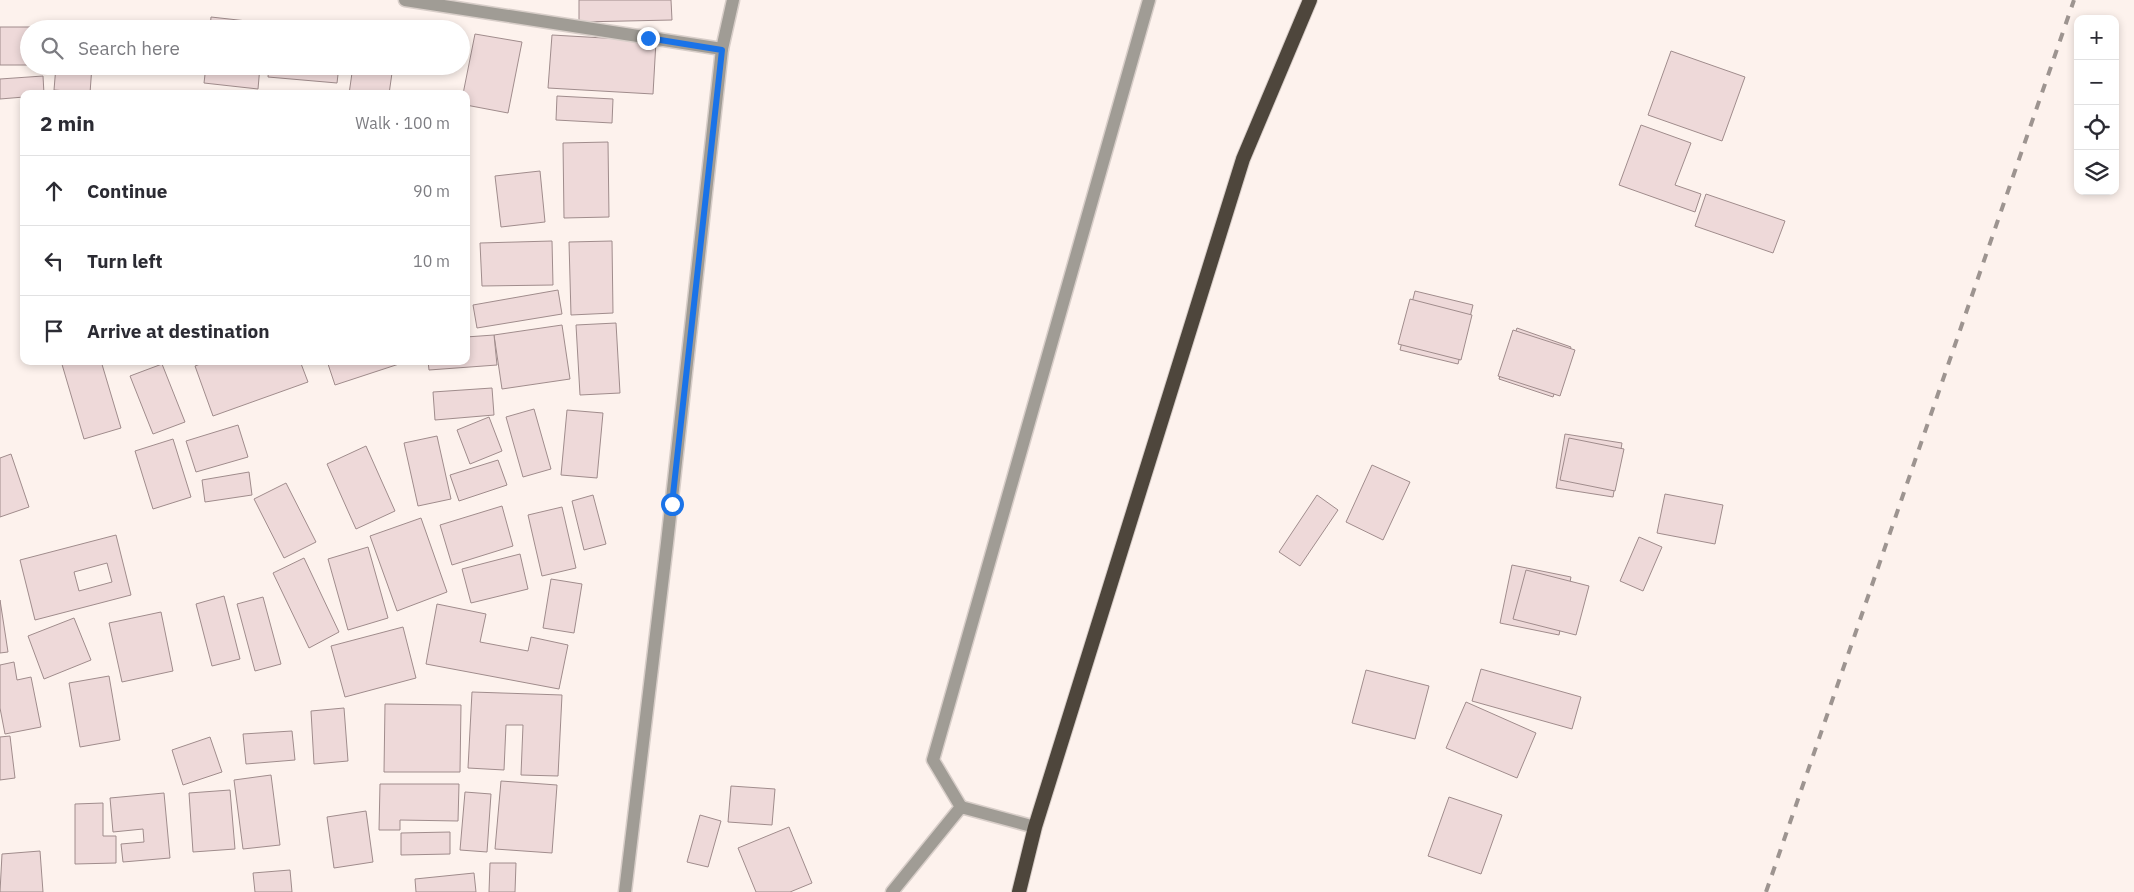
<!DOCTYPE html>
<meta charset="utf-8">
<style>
:root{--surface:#fff;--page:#f2f2f3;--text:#2b2b33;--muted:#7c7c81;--line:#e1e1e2}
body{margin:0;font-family:"IBM Plex Sans",sans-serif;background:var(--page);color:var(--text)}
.controls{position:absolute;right:15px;top:15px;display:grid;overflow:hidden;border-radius:10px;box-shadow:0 2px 8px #0003}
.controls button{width:45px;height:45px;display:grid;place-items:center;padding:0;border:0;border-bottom:1px solid var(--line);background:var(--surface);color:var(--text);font:25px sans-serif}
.stop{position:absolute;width:15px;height:15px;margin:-11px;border:4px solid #1a73e8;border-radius:50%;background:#fff}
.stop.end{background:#1a73e8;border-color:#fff;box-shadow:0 1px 5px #0008}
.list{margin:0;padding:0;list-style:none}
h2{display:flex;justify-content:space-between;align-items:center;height:65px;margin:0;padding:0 20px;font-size:21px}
h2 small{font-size:16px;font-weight:400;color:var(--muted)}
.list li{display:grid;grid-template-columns:32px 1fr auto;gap:15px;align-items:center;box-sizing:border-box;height:70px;padding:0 20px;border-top:1px solid var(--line)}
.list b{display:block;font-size:19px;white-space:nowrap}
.list em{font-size:16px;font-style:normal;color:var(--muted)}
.icon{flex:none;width:28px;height:28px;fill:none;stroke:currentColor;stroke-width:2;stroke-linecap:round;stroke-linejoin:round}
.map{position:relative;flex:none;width:2134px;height:892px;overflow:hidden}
.search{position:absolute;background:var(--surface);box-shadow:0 2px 8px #0003;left:20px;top:20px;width:450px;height:55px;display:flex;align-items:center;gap:12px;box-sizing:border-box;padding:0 18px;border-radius:28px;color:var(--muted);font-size:19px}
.panel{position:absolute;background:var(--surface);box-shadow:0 2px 8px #0003;left:20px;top:90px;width:450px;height:275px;border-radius:10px}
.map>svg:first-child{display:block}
.building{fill:#eed9d9;stroke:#a08c8c;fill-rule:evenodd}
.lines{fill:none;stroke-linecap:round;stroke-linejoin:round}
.service-casing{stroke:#d8cec9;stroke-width:15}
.minor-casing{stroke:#d8cec9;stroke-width:15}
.trunk-casing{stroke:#d8cec9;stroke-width:16}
.service{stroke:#a09c95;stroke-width:12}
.minor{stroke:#a09c95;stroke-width:12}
.trunk{stroke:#4e463c;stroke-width:14}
.rail{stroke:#9d9490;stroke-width:4;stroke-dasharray:9 9;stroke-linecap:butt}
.route{stroke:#1a73e8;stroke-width:6}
</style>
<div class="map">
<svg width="2134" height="892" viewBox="0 0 2134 892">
<rect width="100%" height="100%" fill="#fdf2ed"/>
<g class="building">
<path d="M579,0H671L672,20L579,22Z"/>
<path d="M211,17L265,23L264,29H210Z"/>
<path d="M59,24L95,27V29H59Z"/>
<path d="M0,27H44V29H29V65H0Z"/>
<path d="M475,34L522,42L508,113L466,105V94H463Z"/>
<path d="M552,35L656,41L653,94L548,88Z"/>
<path d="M1671,51L1745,77L1722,141L1648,115Z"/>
<path d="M56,66H92L90,93L54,90Z"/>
<path d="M206,66H260L258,89L204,83Z"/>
<path d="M269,66H339L337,83L268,77Z"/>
<path d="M353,66H393L389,94H349Z"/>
<path d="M43,76L44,94H24V97L0,99V79Z"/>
<path d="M557,96L613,99L612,123L556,120Z"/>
<path d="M1641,125L1691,143L1675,185L1701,194L1695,212L1619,185Z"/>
<path d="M608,142L609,217L564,218L563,143Z"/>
<path d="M540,171L545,222L501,227L495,176Z"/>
<path d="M1706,194L1785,221L1773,253L1695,226Z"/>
<path d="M552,241L553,285L482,286L480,243Z"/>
<path d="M612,241L613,313L571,315L569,242Z"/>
<path d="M558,290L562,314L477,328L473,305Z"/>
<path d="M1415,291L1473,305L1458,364L1400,350Z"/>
<path d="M1410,299L1472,315L1461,360L1398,344Z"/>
<path d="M616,323L620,393L580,395L576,325Z"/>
<path d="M562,325L570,379L502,389L494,335Z"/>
<path d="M1517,328L1571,347L1553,397L1499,379Z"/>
<path d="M1513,330L1575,350L1560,396L1498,376Z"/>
<path d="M494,335L497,365L429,370L428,361H466V337Z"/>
<path d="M61,361H101L121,428L84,439Z"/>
<path d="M208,361H300L308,382L213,416L195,366Z"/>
<path d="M327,361H401L402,363L335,385Z"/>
<path d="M162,364L185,422L153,434L130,376Z"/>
<path d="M492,388L494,415L435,420L433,392Z"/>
<path d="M534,409L551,469L523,477L506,417Z"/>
<path d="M567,410L603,413L597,478L561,475Z"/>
<path d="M489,417L502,451L470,464L457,430Z"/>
<path d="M238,425L248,457L196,472L186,441Z"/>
<path d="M1565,434L1622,443L1613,497L1556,488Z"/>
<path d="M437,436L451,499L418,506L404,443Z"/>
<path d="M1569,438L1624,449L1615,491L1560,480Z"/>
<path d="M173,439L191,497L153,509L135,451Z"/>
<path d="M366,446L395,511L356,529L327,464Z"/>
<path d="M11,454L29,507L0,517V458Z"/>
<path d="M498,460L507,485L459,501L450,475Z"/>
<path d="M1372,465L1410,482L1383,540L1346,522Z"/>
<path d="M249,472L252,495L205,502L202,480Z"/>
<path d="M286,483L316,542L284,558L254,499Z"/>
<path d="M1665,494L1723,505L1715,544L1657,533Z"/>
<path d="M593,495L606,544L584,550L572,501Z"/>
<path d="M1317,495L1338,510L1300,566L1279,552Z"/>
<path d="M502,506L513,546L452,565L440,525Z"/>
<path d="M562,507L576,568L542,576L528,515Z"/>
<path d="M421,518L447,592L397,611L370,536Z"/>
<path d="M116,535L131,595L35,620L20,560ZM107,563L112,582L79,591L74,572Z"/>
<path d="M1639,537L1662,547L1643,591L1620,581Z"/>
<path d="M368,547L388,618L348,630L328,559Z"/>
<path d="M520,554L528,589L471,603L462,569Z"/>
<path d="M304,558L339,632L309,648L273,573Z"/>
<path d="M1512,565L1571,577L1559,635L1500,623Z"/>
<path d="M1526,570L1589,586L1576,635L1513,619Z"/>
<path d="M551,579L582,584L574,633L543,628Z"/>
<path d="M224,596L240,659L212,666L196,604Z"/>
<path d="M263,597L281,664L255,671L237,604Z"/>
<path d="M0,600L8,652L0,653Z"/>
<path d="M437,604L486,614L480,642L528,651L531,637L568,645L559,689L426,664Z"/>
<path d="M161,612L173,671L122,682L109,623Z"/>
<path d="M74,618L91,660L44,679L28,636Z"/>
<path d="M403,627L416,678L345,697L331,646Z"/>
<path d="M14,662L17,680L31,677L41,727L5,734L0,708V665Z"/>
<path d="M1481,669L1581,697L1572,729L1472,701Z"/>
<path d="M1366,670L1429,686L1415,739L1352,723Z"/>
<path d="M109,676L120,740L80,747L69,683Z"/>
<path d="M472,692L562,695L558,776L521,775L523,725H506L504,770L468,768Z"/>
<path d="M1466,702L1536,733L1517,778L1446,748Z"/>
<path d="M385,704L461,705L460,772H384Z"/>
<path d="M344,708L348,761L314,764L311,711Z"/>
<path d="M292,731L295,760L246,764L243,734Z"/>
<path d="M10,736L15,778L0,780V737Z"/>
<path d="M210,737L222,772L183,785L172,750Z"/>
<path d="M271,775L280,845L243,849L234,780Z"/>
<path d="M501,781L557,785L552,853L495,849Z"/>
<path d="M380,784H459L458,821L400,820V830H379Z"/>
<path d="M731,786L775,789L772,825L728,822Z"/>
<path d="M230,790L235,849L193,852L189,793Z"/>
<path d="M465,792L491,794L487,852L460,850Z"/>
<path d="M164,793L170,858L123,862L121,844L144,842L143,829L113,832L110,798Z"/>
<path d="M1449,797L1502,815L1481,874L1428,856Z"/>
<path d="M103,803V836H116V863L75,864V804Z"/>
<path d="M366,811L373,862L334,868L327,817Z"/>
<path d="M700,815L721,821L708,867L687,862Z"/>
<path d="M789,827L812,883L790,892H756L738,848Z"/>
<path d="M450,832V854L401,855V833Z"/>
<path d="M40,851L43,892H0L2,854Z"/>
<path d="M490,863H516L515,892H489Z"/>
<path d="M290,870L292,892H255L253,873Z"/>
<path d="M474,873L476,892H416L415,879Z"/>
</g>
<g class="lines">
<defs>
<path id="service" d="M961,807L933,760L1149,0"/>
<g id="minor">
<path d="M405,0L722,49"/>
<path d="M625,892L667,543L722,49L733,0"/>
<path d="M892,892L961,807L1035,827"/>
</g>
<path id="trunk" d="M1019,892L1035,827L1243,159L1310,0"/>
</defs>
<use href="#service" class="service-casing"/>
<use href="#minor" class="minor-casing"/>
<use href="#trunk" class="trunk-casing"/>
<use href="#service" class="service"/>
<use href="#minor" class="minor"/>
<use href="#trunk" class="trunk"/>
<path class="rail" d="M1766,892L2074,0"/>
</g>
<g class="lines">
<path class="route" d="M648,38L722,50L672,504"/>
</g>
</svg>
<div class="controls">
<button>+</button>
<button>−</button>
<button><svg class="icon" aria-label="locate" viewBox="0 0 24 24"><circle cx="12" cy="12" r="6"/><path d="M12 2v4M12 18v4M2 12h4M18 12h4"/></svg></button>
<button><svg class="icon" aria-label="layers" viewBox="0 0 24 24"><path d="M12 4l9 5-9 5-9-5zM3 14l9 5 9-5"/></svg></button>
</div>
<div class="stop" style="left:672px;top:504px"></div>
<div class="stop end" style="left:648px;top:38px"></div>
<div class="search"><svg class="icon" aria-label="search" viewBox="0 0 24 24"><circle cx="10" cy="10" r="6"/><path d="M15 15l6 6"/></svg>Search here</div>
<section class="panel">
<h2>2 min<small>Walk · 100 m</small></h2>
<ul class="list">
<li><svg class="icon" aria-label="ahead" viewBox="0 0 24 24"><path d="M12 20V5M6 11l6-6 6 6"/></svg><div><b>Continue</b></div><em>90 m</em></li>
<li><svg class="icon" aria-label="left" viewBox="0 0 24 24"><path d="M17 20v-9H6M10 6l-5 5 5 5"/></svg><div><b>Turn left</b></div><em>10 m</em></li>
<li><svg class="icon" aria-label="arrive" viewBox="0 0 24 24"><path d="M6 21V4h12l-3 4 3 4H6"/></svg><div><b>Arrive at destination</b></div></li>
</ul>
</section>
</div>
